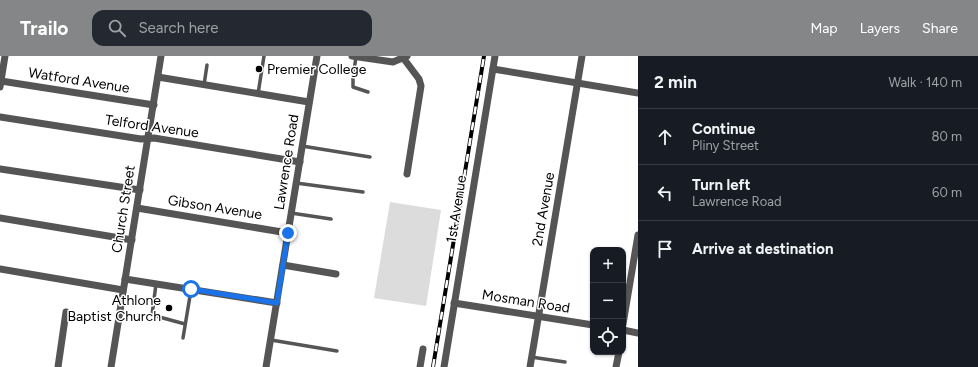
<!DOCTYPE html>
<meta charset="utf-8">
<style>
:root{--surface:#171b24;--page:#242831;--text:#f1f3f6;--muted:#9ea1a6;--line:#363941;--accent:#858687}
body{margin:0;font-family:Figtree,sans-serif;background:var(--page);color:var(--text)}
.controls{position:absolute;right:12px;bottom:12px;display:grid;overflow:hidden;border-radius:8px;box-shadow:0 1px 3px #0004}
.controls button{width:36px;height:36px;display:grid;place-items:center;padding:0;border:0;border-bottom:1px solid var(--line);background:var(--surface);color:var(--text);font:20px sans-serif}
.stop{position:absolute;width:12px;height:12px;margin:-9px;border:3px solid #1a73e8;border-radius:50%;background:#fff}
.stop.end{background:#1a73e8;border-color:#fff;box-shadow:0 1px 4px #0008}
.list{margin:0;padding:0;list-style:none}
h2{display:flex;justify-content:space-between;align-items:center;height:52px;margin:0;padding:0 16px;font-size:17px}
h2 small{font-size:13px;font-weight:400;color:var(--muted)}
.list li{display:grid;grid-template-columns:26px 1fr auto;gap:12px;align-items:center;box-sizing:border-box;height:56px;padding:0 16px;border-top:1px solid var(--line)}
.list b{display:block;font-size:15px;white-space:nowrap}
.list p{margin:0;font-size:13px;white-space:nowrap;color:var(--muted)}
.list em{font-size:13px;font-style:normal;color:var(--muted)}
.icon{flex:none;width:22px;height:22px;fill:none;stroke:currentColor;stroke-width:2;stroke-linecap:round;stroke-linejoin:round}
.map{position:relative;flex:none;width:638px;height:311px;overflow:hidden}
header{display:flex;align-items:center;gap:24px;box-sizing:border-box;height:56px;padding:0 20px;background:var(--accent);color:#fff}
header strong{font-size:19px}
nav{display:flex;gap:22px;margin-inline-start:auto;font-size:14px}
.search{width:280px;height:36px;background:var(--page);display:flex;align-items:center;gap:10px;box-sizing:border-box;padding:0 14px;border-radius:12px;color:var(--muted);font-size:15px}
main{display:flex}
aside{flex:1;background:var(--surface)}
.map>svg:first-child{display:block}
.green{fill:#dcdcdc}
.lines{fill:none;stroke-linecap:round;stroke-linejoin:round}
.lane{stroke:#555;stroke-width:3.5}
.street{stroke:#555;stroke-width:7}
.rail-casing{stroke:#000;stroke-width:4}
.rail{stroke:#fff;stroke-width:2.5;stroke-dasharray:8;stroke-linecap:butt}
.route{stroke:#1a73e8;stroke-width:5}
.poi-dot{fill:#000;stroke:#fff;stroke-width:1.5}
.labels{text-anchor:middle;stroke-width:3;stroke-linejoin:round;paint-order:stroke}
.poi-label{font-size:14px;fill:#000;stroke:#fff;text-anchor:start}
.street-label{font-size:14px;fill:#000;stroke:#fff}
</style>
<header>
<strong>Trailo</strong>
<div class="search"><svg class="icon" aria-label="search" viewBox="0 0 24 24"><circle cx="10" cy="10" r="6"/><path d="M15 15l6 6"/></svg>Search here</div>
<nav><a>Map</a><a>Layers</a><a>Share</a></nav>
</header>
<main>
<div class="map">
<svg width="638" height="311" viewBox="0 0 638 311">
<rect width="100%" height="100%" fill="#fff"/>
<path class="green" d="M390,146L441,154L426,250L374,242Z"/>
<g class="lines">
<g class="lane">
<path d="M356,1L353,21V31L368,36"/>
<path d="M204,29L207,9"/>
<path d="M258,38L264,0"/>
<path d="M302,90L370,101"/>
<path d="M296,127L363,136"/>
<path d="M291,157L331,163"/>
<path d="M156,228L152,259L185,268"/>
<path d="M183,282L191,234"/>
<path d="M271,284L337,295"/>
<path d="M531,301L565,306"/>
</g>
<g class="street">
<path d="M352,0L393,6L407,0"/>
<path d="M404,3L419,23L421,30L407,118"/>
<path d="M493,13L638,37"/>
<path d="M158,21L309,46"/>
<path d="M1,25L154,49"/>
<path d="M0,31L5,0"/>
<path d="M0,61L141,83L154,82L300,106"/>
<path d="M0,113L140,134"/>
<path d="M137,152L288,177"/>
<path d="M0,162L132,184"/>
<path d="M283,209L336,218"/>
<path d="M0,213L123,234"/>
<path d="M125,223L277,247"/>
<path d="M454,247L593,269"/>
<path d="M623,268L638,179"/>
<path d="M623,274L638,277"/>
<path d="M58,311L66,256"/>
<path d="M111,311L161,0"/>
<path d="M266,311L317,0"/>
<path d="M420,311L423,293"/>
<path d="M444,311L495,0"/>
<path d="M530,311L582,0"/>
<path d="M616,311L619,296"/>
</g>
<defs>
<path id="rail" d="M433,311L484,0"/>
</defs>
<use href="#rail" class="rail-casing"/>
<use href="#rail" class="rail"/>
</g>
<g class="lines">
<path class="route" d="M191,233L277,247L288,177"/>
</g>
<g class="poi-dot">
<circle cx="259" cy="13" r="4"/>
<circle cx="169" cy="252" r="4"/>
</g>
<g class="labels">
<g class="poi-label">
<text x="267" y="18">Premier College</text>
<text x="161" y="249" text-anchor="end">Athlone<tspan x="161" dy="16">Baptist Church</tspan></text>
</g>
<g class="street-label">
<text transform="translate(79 24) rotate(9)" y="5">Watford Avenue</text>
<text transform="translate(152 70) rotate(8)" y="5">Telford Avenue</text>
<text transform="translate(286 106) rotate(-81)" y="5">Lawrence Road</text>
<text transform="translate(215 151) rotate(9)" y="5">Gibson Avenue</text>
<text transform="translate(123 153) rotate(-81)" y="5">Church Street</text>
<text transform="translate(456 153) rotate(-81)" y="5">1st Avenue</text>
<text transform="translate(543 153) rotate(-80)" y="5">2nd Avenue</text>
<text transform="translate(526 245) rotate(9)" y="5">Mosman Road</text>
</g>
</g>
</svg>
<div class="controls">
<button>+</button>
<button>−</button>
<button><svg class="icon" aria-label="locate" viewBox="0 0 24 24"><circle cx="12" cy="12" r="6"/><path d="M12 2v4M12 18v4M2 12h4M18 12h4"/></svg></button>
</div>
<div class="stop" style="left:191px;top:233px"></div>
<div class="stop end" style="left:288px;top:177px"></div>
</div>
<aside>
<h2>2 min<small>Walk · 140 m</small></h2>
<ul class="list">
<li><svg class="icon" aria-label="ahead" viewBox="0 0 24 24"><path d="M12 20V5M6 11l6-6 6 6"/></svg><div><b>Continue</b><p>Pliny Street</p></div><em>80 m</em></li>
<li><svg class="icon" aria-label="left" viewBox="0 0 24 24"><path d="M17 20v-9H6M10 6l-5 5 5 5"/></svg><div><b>Turn left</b><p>Lawrence Road</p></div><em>60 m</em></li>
<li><svg class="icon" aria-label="arrive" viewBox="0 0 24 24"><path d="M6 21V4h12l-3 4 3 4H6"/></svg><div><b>Arrive at destination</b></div></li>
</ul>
</aside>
</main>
